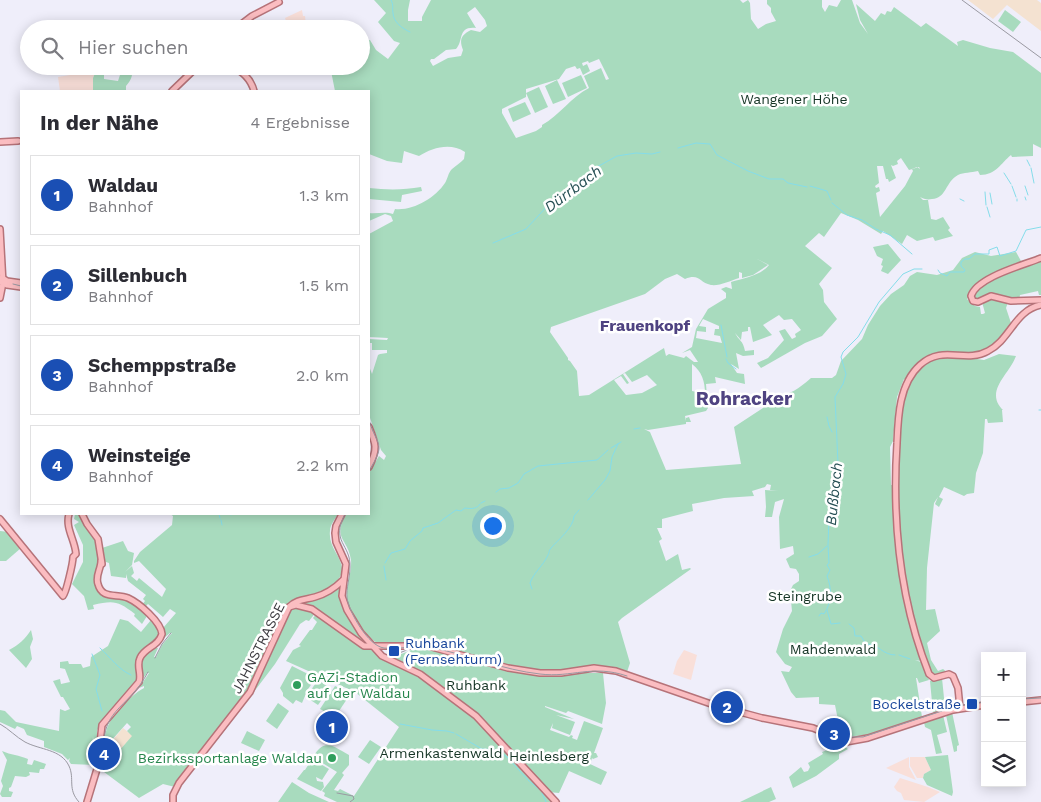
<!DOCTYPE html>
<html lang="de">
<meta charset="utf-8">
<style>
:root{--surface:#fff;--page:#f2f2f3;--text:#2b2b33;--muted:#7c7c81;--line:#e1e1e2;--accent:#2563eb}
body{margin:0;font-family:"Work Sans",sans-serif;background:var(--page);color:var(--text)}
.controls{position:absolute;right:15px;bottom:15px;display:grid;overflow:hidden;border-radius:0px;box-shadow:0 2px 12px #0003}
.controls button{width:45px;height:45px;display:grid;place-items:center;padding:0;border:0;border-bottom:1px solid var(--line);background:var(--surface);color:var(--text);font:25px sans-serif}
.you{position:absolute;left:492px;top:525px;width:18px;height:18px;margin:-12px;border:4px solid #fff;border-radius:50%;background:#1a73e8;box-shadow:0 0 0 8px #1a73e833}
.badge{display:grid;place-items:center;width:32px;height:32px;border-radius:50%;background:var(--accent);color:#fff;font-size:16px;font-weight:700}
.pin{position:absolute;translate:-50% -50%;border:2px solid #fff;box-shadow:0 1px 5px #0006}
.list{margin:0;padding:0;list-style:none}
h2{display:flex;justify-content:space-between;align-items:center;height:65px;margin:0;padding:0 20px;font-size:21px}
h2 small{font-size:16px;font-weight:400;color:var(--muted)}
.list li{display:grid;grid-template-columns:32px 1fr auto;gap:15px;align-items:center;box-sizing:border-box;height:80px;margin:0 10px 10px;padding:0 10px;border:1px solid var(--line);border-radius:0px}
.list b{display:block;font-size:19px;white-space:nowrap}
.list p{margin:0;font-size:16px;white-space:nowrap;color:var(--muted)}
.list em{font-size:16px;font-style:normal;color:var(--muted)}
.icon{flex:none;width:28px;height:28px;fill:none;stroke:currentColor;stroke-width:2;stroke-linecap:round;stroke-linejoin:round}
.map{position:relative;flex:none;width:1041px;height:802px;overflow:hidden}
.search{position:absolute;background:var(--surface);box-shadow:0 2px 12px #0003;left:20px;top:20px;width:350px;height:55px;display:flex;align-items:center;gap:12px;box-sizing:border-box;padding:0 18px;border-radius:28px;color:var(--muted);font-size:19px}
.panel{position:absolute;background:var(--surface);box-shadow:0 2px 12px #0003;left:20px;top:90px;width:350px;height:425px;border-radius:0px}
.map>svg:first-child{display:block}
.industrial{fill:#f4e2d1}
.education{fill:#f9dfd9}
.green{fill:#a8dbbe;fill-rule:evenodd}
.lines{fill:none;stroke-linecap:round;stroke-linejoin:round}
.stream{stroke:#85ddea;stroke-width:1}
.major-casing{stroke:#b67379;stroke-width:8}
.major{stroke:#fbbdc1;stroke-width:5}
.tram{stroke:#9a99a2;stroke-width:1}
.transit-dot{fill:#1a4fb4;stroke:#fff;stroke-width:2}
.leisure-dot{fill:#2e9e5b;stroke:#fff;stroke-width:2}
.labels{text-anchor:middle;stroke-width:5;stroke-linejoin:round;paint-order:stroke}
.park-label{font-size:14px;fill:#153425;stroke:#fff}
.transit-label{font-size:14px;fill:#164399;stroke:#fff;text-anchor:start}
.street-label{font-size:14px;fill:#3c3b40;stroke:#fff}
.leisure-label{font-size:14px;fill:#27864d;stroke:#fff;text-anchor:start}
.water-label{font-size:15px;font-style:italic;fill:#264f54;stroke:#fff}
.quarter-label{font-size:16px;font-weight:bold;fill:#4f4381;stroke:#fff}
.district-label{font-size:19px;font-weight:bold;fill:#4f4381;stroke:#fff}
</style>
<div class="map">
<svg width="1041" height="802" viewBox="0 0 1041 802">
<rect width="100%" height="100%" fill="#efeefa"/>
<g class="industrial">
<path d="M968,0H1037L1041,3V31L1007,5L993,19Z"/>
<path d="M123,728L133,736L119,751L110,743Z"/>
</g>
<g class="education">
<path d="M302,10L303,16H305L306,25L289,29L285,18Z"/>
<path d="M58,66H98L93,78V91H60L58,77L70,75L72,71L65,69L58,70Z"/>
<path d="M684,650L697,655L691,680L673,674L677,661Z"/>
<path d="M909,757V767L916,780L886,768Z"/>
<path d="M910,757H925L931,770L924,774L923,778H917L913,771L910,766Z"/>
<path d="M900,778L928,787L940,792L924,802L904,800L901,793L897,791L894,787Z"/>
</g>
<g class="green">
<path d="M374,0H410L408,10V21H422V17L431,0H740L743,3L748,0L750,3L751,19L758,29L766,24L776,21L771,12V8L767,4V0H822V7L825,12L829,5L837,7L841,0H852L860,23L868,34L860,20L856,4L875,21L881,13L885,15L887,11L891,12L894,7L921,27L926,23L958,46L957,42L963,40L990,48L1013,52L1041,73V148L1033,144V156L1012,157L1011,155C1001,163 996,175 980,175L978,171C971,173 964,172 958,175C945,182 947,198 932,199C927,200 924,199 920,197L923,200H928L931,219L936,220L943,217L950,228L948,230L953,236L935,241L933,237L917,241L907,235L902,244L883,231L881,234L858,220L841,213L824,237L819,233L805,246L832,268L819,284L823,290L824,302L837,319L822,336L805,343L761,368L757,363L768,358L784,340L779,331L785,329L792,339L796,337L795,334L801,330L792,319L784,320L779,315L763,325L772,335L753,342L750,327H748V331L742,332L741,340L735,333C739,341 743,340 745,351L754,350V355L743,356L736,353L739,369L731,364L737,373L744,374L745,384L715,377L716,383L706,384L708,408L706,411L685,416L686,421V418L689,417L691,422H686V424L648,430L644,429L650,432L666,470L741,464L734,427L763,408L770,395C790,396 797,390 811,378H832L836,375L841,361L862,339L868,325L880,306L891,294L904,285L910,276L917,272L937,275L953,270L962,258L975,252L991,256L1016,252L1021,261L1024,262L993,273L994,275L975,287L967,299L975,306L980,307L981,314H983L985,313L982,302L993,297L1008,302L1006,308L1011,323C1004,333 998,344 988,349C977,356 965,353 954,352C932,349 917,361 907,379H904L897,397L893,441L890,447L891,485H893L894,526L901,578L928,675L934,680L928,677L921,661L915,660L921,662L929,680L919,683L917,678H916L922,717L867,735C856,736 844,738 836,730L839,725L835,705L819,704V697L796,698L791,692L781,671L789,672L792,667L785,664L776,652L783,629L792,611L790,591L793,585L799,581V574L796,569L790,568L786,559L794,554L793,546L780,549L779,517L784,499L775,502L772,517H765L766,507L765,490L778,491L770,490L771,485L767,484L765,487L752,491L754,496L724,498L692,504L693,511L662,519V528H657L662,539L659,541L666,561L678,554L682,570L690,568L691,569L622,618L618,622L630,663L627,672L602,667L549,672L510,667L440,647L380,644C367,640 349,612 347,598C346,586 352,573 351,560C348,538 332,539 346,514H369V473L379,456L384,460L386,456L381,450L369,415V366L372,374L378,355L380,354L387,353V350H372V343H369V339L387,340L388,338L369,337V234L393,221L391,216L385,214L369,221V213C377,214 386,211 393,214L395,209C413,211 435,198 445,183C448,178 448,173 452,169C456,166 461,162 464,159L465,152C450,142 432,148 419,156L404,151L402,163L387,161L369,154V91H335L330,66H361V43L370,40L376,50L388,59L400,43L394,41L378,22L386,13ZM475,7L485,20L487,26L480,32L471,30C461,35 459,40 463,50L461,56L448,58L433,66L430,61L431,59H434L446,50L456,49C464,41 457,26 476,28L467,13ZM599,59L609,79L606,80L601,68L584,76L589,88C571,97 560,115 542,125V127L536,131L516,138L502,113V109L526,97V89L559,79L566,69L575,66L577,69L580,68L583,75L590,71L587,64L583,66L582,63L588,61L589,63ZM901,158L909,170L919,167L920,169L917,167L912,169L913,171L905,186L880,217L876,193L880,191L879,187L876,188L875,186L879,183L877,166H883L886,179H888L889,182L896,178L891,165L893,166L898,164L897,161ZM755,258L769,265C760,276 744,278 731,282L732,289L726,287L721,289L726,293V298L708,309L696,329L692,347L682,353L690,350L698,362H694L686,356L684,358L669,354L666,356L664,348L589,395L579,396L577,371L570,361L568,360V358L550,332L551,327L645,294L665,279L677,274L685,279C700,273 699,283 711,285C720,286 730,281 739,278V272L742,273V278L753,275L768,265ZM703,319L719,326V329H715L714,335L720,336L722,343L696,338L697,331L706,332V327L699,326ZM692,364C702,372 705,381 705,394L692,391ZM625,373L632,382L647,375L657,385L642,393L626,395L614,380L621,376L627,384L629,383L623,374Z"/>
<path d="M1005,10L1021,22L1013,32L998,21Z"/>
<path d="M98,66H107L104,74V79L118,81L123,66H132C133,75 132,79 126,86V91H93V78Z"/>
<path d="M581,75L587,88L568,97L562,83Z"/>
<path d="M557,80L566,99L553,104L545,86Z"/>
<path d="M539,87L548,107L535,113L526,93Z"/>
<path d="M525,102L531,114L513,122L508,109Z"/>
<path d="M421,187L422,191L402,195L401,202L369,199V188C387,190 404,190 421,187Z"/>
<path d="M888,244L901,260L888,274L881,271L883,266L881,265L883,259L877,256L873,247Z"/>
<path d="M1041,259V295H1039L1038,291L1020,295L1019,300H1014L995,295L975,301L972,294L974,291L992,280L993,281V278Z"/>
<path d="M999,354L1016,356C1009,375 984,391 1003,410H1002L1003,422L988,423L987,419H985L983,453L976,473L974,493L967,494L964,496L944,487L939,497L943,499L939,507L935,504L938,497L934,503L927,568L926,610L935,609L940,631L927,643L931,660L938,671L943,669L948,673L937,676L932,675L917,632L908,598L898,526V443L902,406L907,387L917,370L934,358L957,356L984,360Z"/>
<path d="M75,514H80L97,541L100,560L98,588L128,600L147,616L142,624L134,616L135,614C118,601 114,600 93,605L94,609L88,610L84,596L72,584L83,562V545L74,525L79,522L74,519Z"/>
<path d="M170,514H338C335,519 330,525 330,531C327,555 360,566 328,589C317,597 303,595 292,601L294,607L316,612L309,621L306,620L300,624L275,664L218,739L214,737L175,787L163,784L139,798L100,769L101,765L109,760C107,753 104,744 105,736C108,717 128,697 144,688V686L139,688L149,673H147L142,680C140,663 139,656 156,648H158L154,657H156L162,645L172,633H170L164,638L163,628L176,613L170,609L163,617L148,604L144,608L141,606L145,601L143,599L146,595L128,581L126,574V578L111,576L109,563L103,561L102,548L123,541L128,551L134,553L132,565L125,572L132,566L134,573L131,576L137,581L139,578L162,597L166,589L139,561L134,563V561L140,552L172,525L173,516ZM127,723L131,727L127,731L132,736L119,751L110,742Z"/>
<path d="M0,531L9,532L21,548L6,561H0Z"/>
<path d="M339,586C338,609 355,625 366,644H363L340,627L303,604L304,601Z"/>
<path d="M317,613L363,647L370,649L385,661L418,675L475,717L552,802H337L324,796L325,793L322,791L337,772L316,759L318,756L315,754C325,738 335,747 349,755V765L342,773L344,775L334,790L338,791L340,789L354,796L399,727L355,692L286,661L293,650L301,646L299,645L310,630H312L317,622L313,618Z"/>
<path d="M120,619L128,621L141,632L151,620C167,633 158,642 143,650L136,667L137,678L136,681L101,721L97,731L96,760L93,736L92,750L95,763L94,765L71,764L69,761L70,758L68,760L62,754L44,747V741L27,735L24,729L17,726L15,729L0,722V710L5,711L16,722L59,731L60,709L65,711L70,709L63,697H61L53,681L60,679L61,684L70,682L65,669L60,668V662L68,661L69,664H81L83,668L90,666L91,657L108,646Z"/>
<path d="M31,630L33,639L30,647L32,659L26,668L9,650C19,645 25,639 31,630Z"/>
<path d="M414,649L439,651L508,670L549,677L583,673H603L606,703L602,724L568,711L566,713L545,706V707L574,719L556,715L575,722L570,735L552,728L553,723L550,730L569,737L571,735L573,736L572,738L577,740L584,721L603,728L594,753H596L598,757L593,759L592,758L590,764L607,772L601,785L569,771L559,793L548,792L483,720L454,697L391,658Z"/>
<path d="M292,666L316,678L308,689L302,703L296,700L293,704L283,696V693L280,688Z"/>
<path d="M942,678L945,708L933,713L930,681Z"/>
<path d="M318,680L330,688L318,705L306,697Z"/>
<path d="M335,686L351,693L335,717L320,709Z"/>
<path d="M278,703L289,711L277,729L266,721Z"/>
<path d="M952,712L959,745L957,746V751L954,752L946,715Z"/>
<path d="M943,715L947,732L937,735L942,753L936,754L931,730L925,727L924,722Z"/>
<path d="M247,731L265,740L259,751L241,743Z"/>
<path d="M370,740L381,747L369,764L358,757Z"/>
<path d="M836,741L848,749L839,754V759L816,776L793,788L789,777L801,767L804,772L808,771L810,767L808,763L823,754L822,752L835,747Z"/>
<path d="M2,751C11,755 19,755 28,759L27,764L32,765L34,760L46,764L44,769H40L39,773L29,772L30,775L26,777L15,776L11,787L9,788V791L13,792L11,797H2L0,794L3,786L1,781L7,760Z"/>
<path d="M948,755L953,792L952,796L927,785L923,778L924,774L931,770L925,757Z"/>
<path d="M312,759L329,769L322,780L316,777L317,781L323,782L324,787L321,791L297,779L304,770H305Z"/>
<path d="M292,782L309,793L329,802H278Z"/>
<path d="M771,787L776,799L769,802H740Z"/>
</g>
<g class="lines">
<g class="stream">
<path d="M391,0C394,6 392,7 393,13C393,22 403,29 410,32"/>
<path d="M678,148L696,143L710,144L717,155L748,171L769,179H783L788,183L807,187"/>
<path d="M1027,160L1030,166"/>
<path d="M1031,168L1034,183"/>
<path d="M1004,173L1011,184"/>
<path d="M810,186L827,191L831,200"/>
<path d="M1012,186L1016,197"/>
<path d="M1025,186L1028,195"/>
<path d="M985,192L986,205"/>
<path d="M990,193L992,204"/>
<path d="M1025,197L1026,200"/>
<path d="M960,199L964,201"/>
<path d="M1017,199V201"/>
<path d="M832,203L847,215L862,220L876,229L890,235L912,254"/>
<path d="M987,207L990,217"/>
<path d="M493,243L526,229L552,201L597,167L617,156L636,153L652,154L660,152"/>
<path d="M938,270L940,273L947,276L950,272H964L965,270L961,266V262L965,259H969L975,254H989V250L997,247L1000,256L1016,251L1026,230L1041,227"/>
<path d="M721,325L727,357"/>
<path d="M726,359L728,363L736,369"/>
<path d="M1039,410H1041"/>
<path d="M827,417L829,426L832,432"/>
<path d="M634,429L640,428"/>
<path d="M611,448L621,442"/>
<path d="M496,492L500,489L509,488L518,483L524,474L538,466L597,460L608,450"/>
<path d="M588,500L605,480L610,471L612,457L618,444"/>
<path d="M481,503L485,501"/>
<path d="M219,514L220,518"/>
<path d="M231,514V515"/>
<path d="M221,520L222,525"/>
<path d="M809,557L818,554L827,546"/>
<path d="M385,563L391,553L405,549L410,541L422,531L423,528L438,523L456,510L461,511L465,508C471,509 477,509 480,504"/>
<path d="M384,566L386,580"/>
<path d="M532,589L530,583C534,572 543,566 548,555C550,551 548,552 551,548C558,540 574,527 574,516L579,510"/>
<path d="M827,610L831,624L840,623"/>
<path d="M819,616L821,613L824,614C832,602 832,589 827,576L830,570L827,565L829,563L828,545L829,518L838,464L835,397L843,384L846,374L841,357L843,352L858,337L879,302L903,274L914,269H922"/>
<path d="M849,624L854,628L855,636H861L866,644C878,644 883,655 895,655"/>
<path d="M100,648C110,657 119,670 131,675"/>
<path d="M92,654L100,675L96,689L102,711"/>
<path d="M899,655L910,659"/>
<path d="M400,724L432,730L447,731L454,733"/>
<path d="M456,734L482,749L497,750L507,757L528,780L540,790"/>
<path d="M542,793L546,802"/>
</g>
<defs>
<g id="major">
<path d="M235,29L252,16L279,2"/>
<path d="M197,66L205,70L223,66"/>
<path d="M231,66C242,71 251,79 254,91"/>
<path d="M172,91L198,66"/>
<path d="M0,142L18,141"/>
<path d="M0,229L3,283L0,298"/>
<path d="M1041,258C1024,265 977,277 971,296L973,301L978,302L991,296L1011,301L1041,300"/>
<path d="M2,278L7,281L21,283"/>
<path d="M0,281L7,285L21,287"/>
<path d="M369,427C376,444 378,449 369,467"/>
<path d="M82,514L87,524L98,539L102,564"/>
<path d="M342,514L336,526L335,533L336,542L346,564L342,596L347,610L361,633L382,656L420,674L476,716L556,802"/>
<path d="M0,519L63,596C66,593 73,563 73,557L76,554C75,540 65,528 69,514"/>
<path d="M289,607L296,605L312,609L364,646H428L508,668L540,673H561L594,668L616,671L714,705L762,718L813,728L846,742L868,738L953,710L985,705"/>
<path d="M1022,702L1041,700"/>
<path d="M960,708L958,688L953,676L949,674L934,678L929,674C900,601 892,522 897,443C898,417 899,384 920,365C943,344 965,364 988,351C1010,340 1015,310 1041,305"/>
<path d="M87,802L97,769L102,725L139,682C142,674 136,666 140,658C145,647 158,647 162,634C161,622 139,603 128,598C117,593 102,600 98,584C95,576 101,569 101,561"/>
<path d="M173,802V795L179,783L250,692L289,607C297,599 305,600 315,597C326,594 335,588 343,580"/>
</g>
</defs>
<use href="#major" class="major-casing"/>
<use href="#major" class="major"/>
<g class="tram">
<path d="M962,0L1041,58"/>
<path d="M13,284L21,286"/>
<path d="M369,420C377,448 387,441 369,471"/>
<path d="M345,514C330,542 351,544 350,567C350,578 346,588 347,598C349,612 368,646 384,648C400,650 415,644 433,648C469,655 503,670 540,674C572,678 592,664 627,676"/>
<path d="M389,657L407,650"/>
<path d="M155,658L162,644L171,633"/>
<path d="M1022,699L1041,698"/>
<path d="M0,724C9,729 16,737 25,742C40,750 61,749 69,766C75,779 67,789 79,802"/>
<path d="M825,730L848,737H863L957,706L985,702"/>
<path d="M325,739L336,723"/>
<path d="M105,761C97,708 128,711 148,672"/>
<path d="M337,793L353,796L354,799L350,802"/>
</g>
</g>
<g class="transit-dot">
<rect x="388" y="645" width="12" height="12" rx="2.5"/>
<rect x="966" y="698" width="12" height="12" rx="2.5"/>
</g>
<g class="leisure-dot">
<circle cx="297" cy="685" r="5"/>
<circle cx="332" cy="758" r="5"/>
</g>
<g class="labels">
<g class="park-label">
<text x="794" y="104">Wangener Höhe</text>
<text x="805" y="601">Steingrube</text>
<text x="833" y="654">Mahdenwald</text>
<text x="476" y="690">Ruhbank</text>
<text x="441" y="758">Armenkastenwald</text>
<text x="549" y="761">Heinlesberg</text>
</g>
<g class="transit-label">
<text x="405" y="648">Ruhbank<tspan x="405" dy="16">(Fernsehturm)</tspan></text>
<text x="961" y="709" text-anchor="end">Bockelstraße</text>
</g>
<g class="street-label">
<text transform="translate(258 648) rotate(-63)" y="5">JAHNSTRASSE</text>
</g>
<g class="leisure-label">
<text x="307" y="682">GAZi-Stadion<tspan x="307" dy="16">auf der Waldau</tspan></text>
<text x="322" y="763" text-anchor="end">Bezirkssportanlage Waldau</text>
</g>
<g class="water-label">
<text transform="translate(573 189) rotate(-37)" y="5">Dürrbach</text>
<text transform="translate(834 494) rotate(-84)" y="5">Bußbach</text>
</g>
<g class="quarter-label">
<text x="645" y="331">Frauenkopf</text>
</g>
<g class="district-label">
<text x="744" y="405">Rohracker</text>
</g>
</g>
</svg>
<div class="controls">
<button>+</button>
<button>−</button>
<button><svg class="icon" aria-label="layers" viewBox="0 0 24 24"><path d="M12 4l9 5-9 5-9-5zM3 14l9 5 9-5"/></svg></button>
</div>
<div class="you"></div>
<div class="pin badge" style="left:332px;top:727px;background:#1a4fb4">1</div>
<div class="pin badge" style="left:727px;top:707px;background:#1a4fb4">2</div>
<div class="pin badge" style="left:834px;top:734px;background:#1a4fb4">3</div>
<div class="pin badge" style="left:104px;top:754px;background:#1a4fb4">4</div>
<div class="search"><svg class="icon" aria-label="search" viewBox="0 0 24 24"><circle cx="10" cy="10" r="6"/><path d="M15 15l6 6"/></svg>Hier suchen</div>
<section class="panel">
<h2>In der Nähe<small>4 Ergebnisse</small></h2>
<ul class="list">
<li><span class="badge" style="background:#1a4fb4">1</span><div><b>Waldau</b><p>Bahnhof</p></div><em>1.3 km</em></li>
<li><span class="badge" style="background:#1a4fb4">2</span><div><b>Sillenbuch</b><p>Bahnhof</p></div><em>1.5 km</em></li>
<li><span class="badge" style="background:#1a4fb4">3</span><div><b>Schemppstraße</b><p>Bahnhof</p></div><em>2.0 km</em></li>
<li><span class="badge" style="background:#1a4fb4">4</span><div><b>Weinsteige</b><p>Bahnhof</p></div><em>2.2 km</em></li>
</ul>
</section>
</div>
